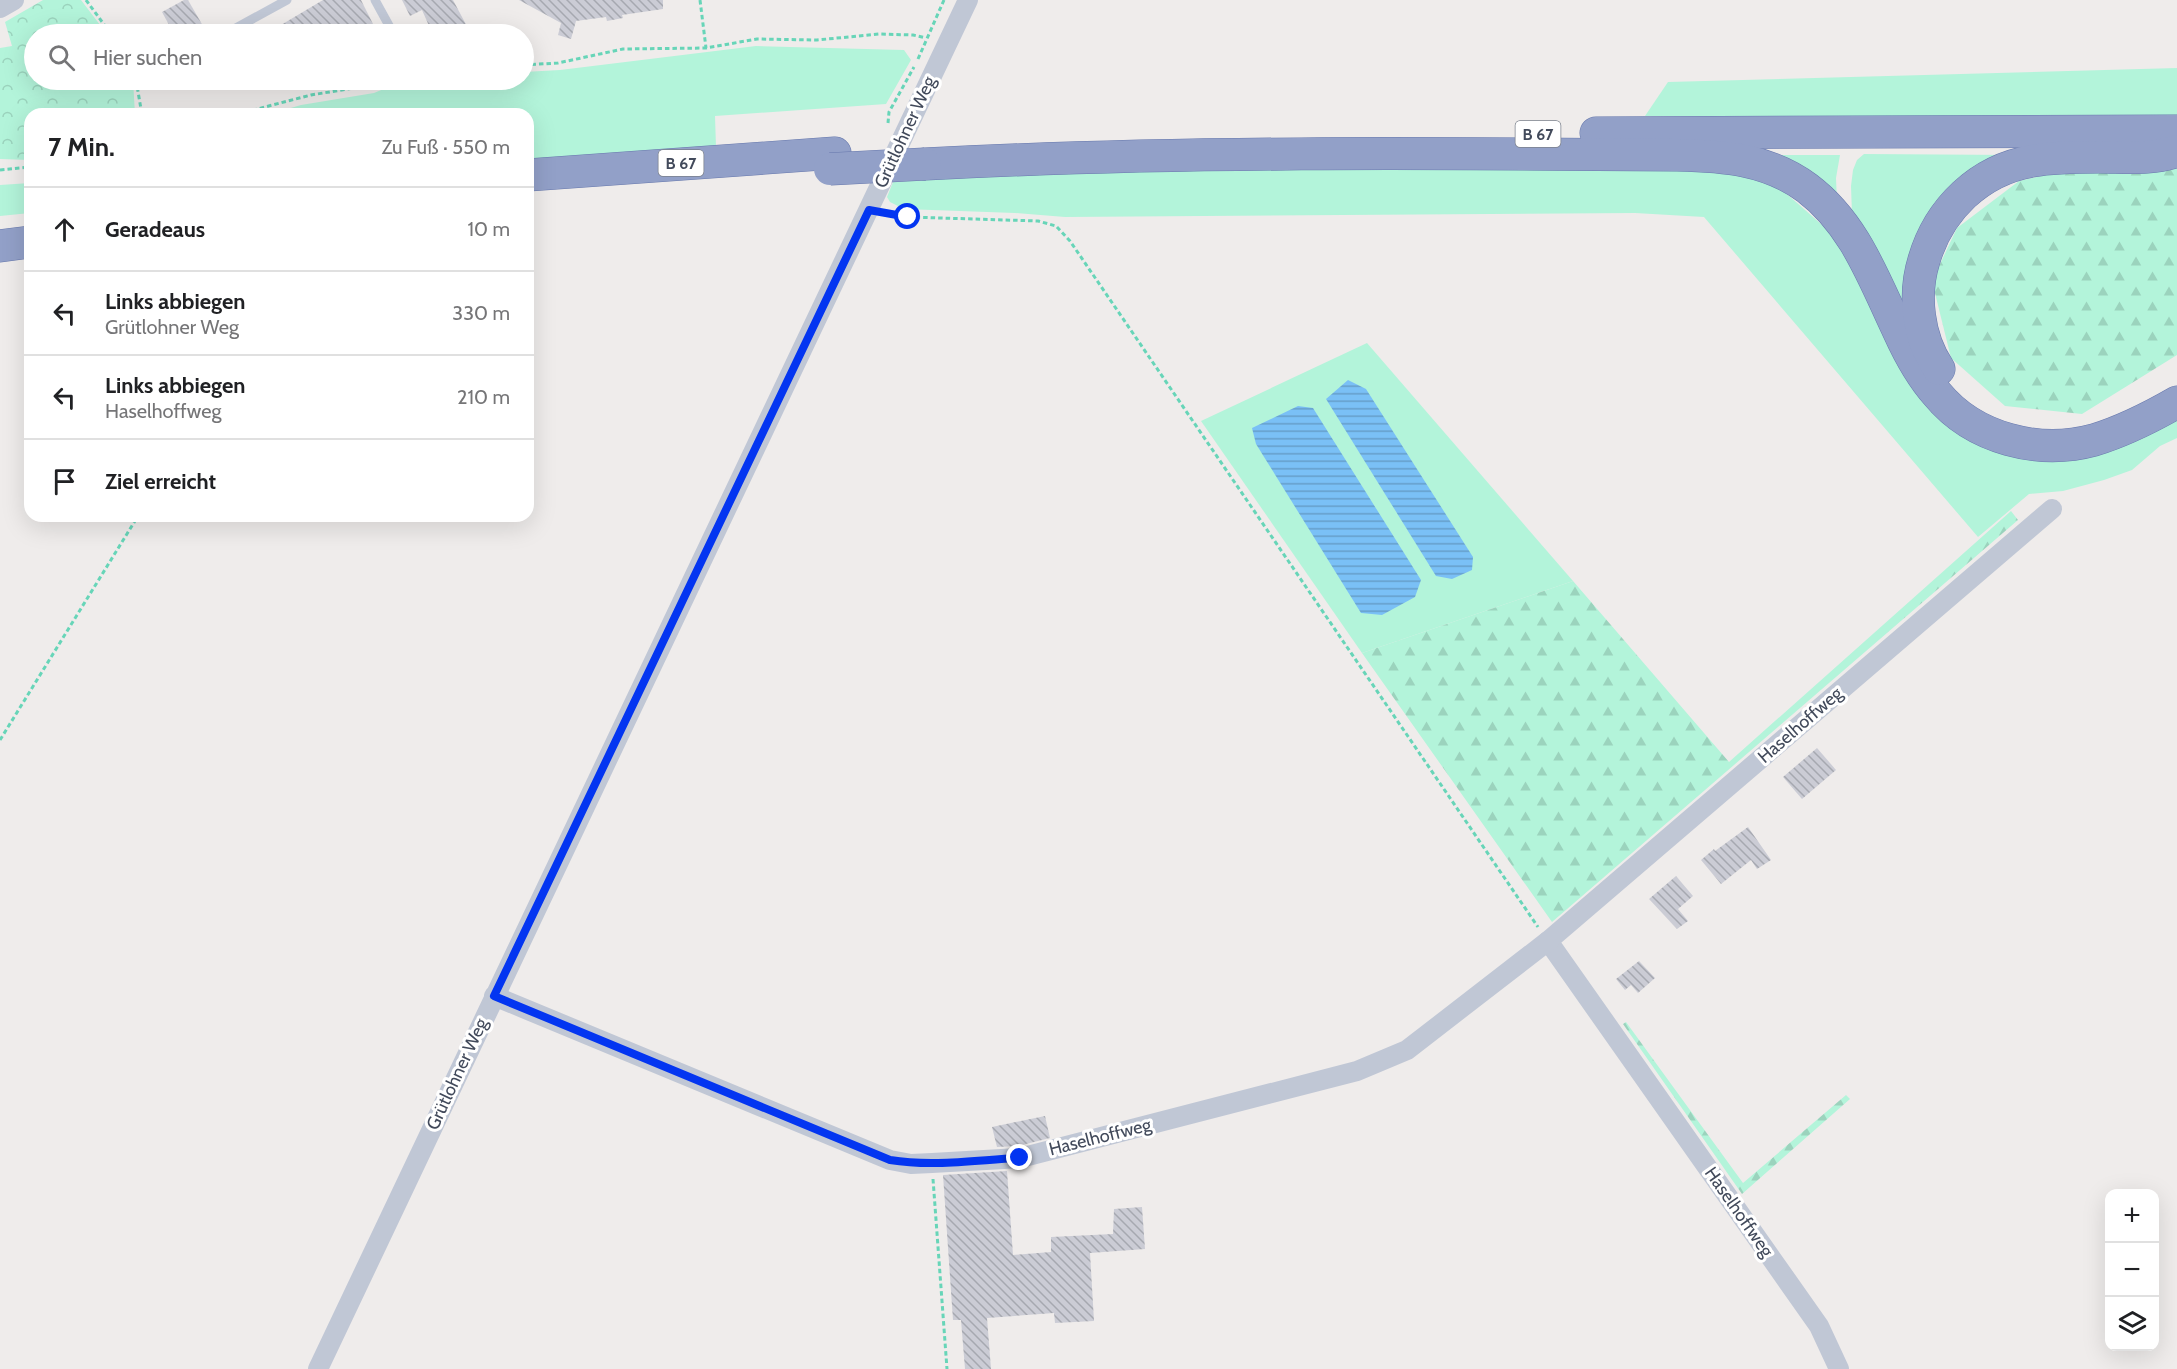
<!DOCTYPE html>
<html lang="de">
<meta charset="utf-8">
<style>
:root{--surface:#fff;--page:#f2f2f2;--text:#202124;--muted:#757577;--line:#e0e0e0}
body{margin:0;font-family:Cabin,sans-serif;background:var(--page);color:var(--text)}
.controls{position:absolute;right:18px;bottom:18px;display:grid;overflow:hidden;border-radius:12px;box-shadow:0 6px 24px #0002}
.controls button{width:54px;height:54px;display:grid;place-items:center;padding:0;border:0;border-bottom:2px solid var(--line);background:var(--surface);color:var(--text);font:30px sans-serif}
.stop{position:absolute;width:18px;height:18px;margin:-14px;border:4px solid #0335f1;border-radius:50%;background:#fff}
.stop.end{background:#0335f1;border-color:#fff;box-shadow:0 2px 6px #0008}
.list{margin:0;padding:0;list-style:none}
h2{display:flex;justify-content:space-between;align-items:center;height:78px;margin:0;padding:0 24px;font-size:26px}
h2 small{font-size:20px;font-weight:400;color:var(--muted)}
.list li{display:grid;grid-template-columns:39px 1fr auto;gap:18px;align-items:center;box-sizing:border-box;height:84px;padding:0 24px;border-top:2px solid var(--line)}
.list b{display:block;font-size:22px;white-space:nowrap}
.list p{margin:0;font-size:20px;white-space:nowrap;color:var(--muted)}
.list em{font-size:20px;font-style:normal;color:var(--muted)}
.icon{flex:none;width:33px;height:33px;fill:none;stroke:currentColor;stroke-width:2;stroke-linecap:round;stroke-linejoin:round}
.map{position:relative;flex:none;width:2177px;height:1369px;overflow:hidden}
.search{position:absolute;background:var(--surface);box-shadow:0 6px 24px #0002;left:24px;top:24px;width:510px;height:66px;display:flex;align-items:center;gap:15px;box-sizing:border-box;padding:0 21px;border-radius:33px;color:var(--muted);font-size:22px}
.panel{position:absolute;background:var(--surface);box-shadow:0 6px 24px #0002;left:24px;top:108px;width:510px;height:414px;border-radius:18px}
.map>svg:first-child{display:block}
.grass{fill:#b3f4da}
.forest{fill:url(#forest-firs)}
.park{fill:url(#park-crowns)}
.water{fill:url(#water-rules)}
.building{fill:url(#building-back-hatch)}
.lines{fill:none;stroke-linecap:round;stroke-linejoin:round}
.trunk-casing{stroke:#6879ad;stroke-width:33}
.path{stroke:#67d5b8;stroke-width:3;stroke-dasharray:4.5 3;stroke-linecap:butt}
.service{stroke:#c0c7d5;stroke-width:9}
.minor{stroke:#c0c7d5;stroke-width:20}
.trunk{stroke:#92a0c8;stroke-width:32}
.trunk-bridge-casing{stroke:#6879ad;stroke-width:33;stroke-linecap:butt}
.trunk-bridge{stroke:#92a0c8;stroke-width:32}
.route{stroke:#0335f1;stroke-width:8}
.labels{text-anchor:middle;stroke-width:6;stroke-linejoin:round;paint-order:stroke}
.shield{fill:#fff;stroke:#7b808c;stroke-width:1.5}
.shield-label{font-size:16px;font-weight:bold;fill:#424a5b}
.street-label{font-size:18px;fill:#424a5b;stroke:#fff}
</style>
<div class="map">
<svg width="2177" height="1369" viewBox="0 0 2177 1369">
<defs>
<pattern id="forest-firs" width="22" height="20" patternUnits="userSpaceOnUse" patternTransform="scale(1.5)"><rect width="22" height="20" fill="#b3f4da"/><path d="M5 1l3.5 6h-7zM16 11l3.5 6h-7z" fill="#9bd3bd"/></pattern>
<pattern id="park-crowns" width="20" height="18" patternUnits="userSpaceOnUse" patternTransform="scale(1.5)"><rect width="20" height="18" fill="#b3f4da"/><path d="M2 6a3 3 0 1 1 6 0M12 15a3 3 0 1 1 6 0" fill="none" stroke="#9bd3bd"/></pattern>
<pattern id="water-rules" width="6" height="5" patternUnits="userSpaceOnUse" patternTransform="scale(1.5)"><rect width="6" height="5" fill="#7ac0f6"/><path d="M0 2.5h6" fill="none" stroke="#669eca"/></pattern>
<pattern id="building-back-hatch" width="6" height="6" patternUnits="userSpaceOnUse" patternTransform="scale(1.5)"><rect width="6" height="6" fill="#cbccd5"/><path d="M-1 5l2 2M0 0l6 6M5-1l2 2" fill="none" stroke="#a6a8b0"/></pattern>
</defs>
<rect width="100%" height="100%" fill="#efeceb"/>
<g class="grass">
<path d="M756,46L904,50L911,60L886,104L715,116L716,147L528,161V114H270L301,105L374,93L405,80H524V72L560,70Z"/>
<path d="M2177,68V115L2168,118L1645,116L1668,82Z"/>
<path d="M1864,154L2014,155L1954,190L1915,343L1852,214L1851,186L1853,170L1857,160Z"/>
<path d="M1762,155H1840L1836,178L1837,202Z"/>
<path d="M1708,161L1780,188L1837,238L1886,341L1919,387L2041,455L2177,413V438L2160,446L2132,470L2104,480L2063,491L2029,494L1978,537L1704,217L1635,213L1065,217L1015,213L904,209L890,202L887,197L893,182L923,180L925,178L1017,174Z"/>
<path d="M30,183V213L0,216V185Z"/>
<path d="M1367,343L1573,581L1362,653L1201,421Z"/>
</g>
<g class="forest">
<path d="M2084,166L2177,168V355L2082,414L2005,406L1951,358L1932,281L1957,228L2019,181Z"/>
<path d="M2011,511L2018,520L1552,922L1362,653L1573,581L1729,762Z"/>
<path d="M1626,1022L1743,1183L1846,1095L1850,1099L1742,1194L1623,1024Z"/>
</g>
<path class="park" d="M43,0H81L107,34H34V80H133L135,114H30V160L0,159V48L12,46L5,22Z"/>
<g class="water">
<path d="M1348,380L1366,389L1473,557L1472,570L1452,579L1436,576L1326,399Z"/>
<path d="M1298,406L1313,408L1421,580L1415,597L1382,615L1361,613L1256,444L1252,428Z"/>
</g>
<g class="building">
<path d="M184,0H188L203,26L187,34H174L162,12Z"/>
<path d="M323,0H361L373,24L353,34H286L281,25Z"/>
<path d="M402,0H453L471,34H440L435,26L430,28L422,10L410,16Z"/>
<path d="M519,0H663V9L622,15L623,18L607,21L606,17L576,21L571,39L558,35L561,23Z"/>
<path d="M1817,748L1836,770L1802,799L1783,777Z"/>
<path d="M1748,827L1771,860L1757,869L1751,860L1721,884L1701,860L1714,849L1715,851Z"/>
<path d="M1676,876L1693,896L1678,909L1688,921L1677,929L1649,899Z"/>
<path d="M1639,961L1655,978L1638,993L1631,985L1625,990L1616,979Z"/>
<path d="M1045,1116L1050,1138L1018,1146L997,1147L992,1127Z"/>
<path d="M1007,1171L1013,1255L1051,1252V1237L1113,1234L1114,1209L1142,1207L1145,1249L1090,1253L1094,1321L1055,1323L1054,1313L987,1318L991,1369H965L961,1320H953L943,1175Z"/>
</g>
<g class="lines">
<defs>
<g id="trunk">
<path d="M1596,133L2177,131"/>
<path d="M925,164C1176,151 1427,153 1677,155C1724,156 1768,159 1807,188C1855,224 1874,280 1899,332C1909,354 1921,376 1937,394C1974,439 2039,455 2094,440C2123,431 2151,417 2177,402"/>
<path d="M528,175L835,153"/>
<path d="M0,246L30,242"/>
<path d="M1939,369C1918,338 1913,295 1924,260C1939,209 1979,170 2032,161C2054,157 2077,157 2100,157C2126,157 2153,160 2177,151"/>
</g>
</defs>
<use href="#trunk" class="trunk-casing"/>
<g class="path">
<path d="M86,0L111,34"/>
<path d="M700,0L706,48"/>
<path d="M918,59L944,0"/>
<path d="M524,65L558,63L623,49L706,48L757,39L817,40L879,34L913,35L926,38"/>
<path d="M136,80L141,109L151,114"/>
<path d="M238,114L311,95L372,85L382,80"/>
<path d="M888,123L889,112L914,67"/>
<path d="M0,170L30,167"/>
<path d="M886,213L908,217L1038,221L1056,226L1070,241L1538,927"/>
<path d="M0,740L138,516"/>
<path d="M933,1179L947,1369"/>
</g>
<g class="service">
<path d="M375,0L392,31"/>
<path d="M225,34L287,0"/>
</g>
<g class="minor">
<path d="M0,8L14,0"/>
<path d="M1548,941L1819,1326L1839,1369"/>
<path d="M494,996L890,1160L911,1164L932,1163L1020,1158L1357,1071L1407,1050L1548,941L2052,509"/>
<path d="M318,1369L968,0"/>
</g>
<use href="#trunk" class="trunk"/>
<defs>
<path id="trunk-bridge" d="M830,169L925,164"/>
</defs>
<use href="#trunk-bridge" class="trunk-bridge-casing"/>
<use href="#trunk-bridge" class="trunk-bridge"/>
</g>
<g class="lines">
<path class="route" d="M908,217L869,210L494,996L890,1160C933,1167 977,1160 1020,1158"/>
</g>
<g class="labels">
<g class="shield">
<rect x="1515.5" y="121" width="45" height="26" rx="4.5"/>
<rect x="658.5" y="150" width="45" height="26" rx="4.5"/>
</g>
<g class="shield-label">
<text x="1538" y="140">B 67</text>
<text x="681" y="169">B 67</text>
</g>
<g class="street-label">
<text transform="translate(905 132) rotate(-65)" y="6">Grütlohner Weg</text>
<text transform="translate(1800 725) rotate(-41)" y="6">Haselhoffweg</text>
<text transform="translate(457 1074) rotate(-65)" y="6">Grütlohner Weg</text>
<text transform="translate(1100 1137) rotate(-14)" y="6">Haselhoffweg</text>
<text transform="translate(1739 1212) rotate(55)" y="6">Haselhoffweg</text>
</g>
</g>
</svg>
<div class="controls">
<button>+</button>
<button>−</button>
<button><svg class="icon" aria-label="layers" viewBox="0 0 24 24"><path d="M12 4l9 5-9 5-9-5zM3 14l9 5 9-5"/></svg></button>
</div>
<div class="stop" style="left:908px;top:217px"></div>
<div class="stop end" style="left:1020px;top:1158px"></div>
<div class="search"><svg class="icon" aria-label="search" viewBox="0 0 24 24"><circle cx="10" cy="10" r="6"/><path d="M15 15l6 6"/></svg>Hier suchen</div>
<section class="panel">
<h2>7 Min.<small>Zu Fuß · 550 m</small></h2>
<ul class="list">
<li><svg class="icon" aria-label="ahead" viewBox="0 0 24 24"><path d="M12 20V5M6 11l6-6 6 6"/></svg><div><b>Geradeaus</b></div><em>10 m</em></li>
<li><svg class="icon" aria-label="left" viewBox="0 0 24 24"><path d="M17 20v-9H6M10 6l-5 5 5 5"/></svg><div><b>Links abbiegen</b><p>Grütlohner Weg</p></div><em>330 m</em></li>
<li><svg class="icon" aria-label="left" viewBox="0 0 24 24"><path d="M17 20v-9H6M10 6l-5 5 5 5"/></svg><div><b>Links abbiegen</b><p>Haselhoffweg</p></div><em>210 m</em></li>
<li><svg class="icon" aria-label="arrive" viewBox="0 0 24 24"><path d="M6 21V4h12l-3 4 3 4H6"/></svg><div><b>Ziel erreicht</b></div></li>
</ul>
</section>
</div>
